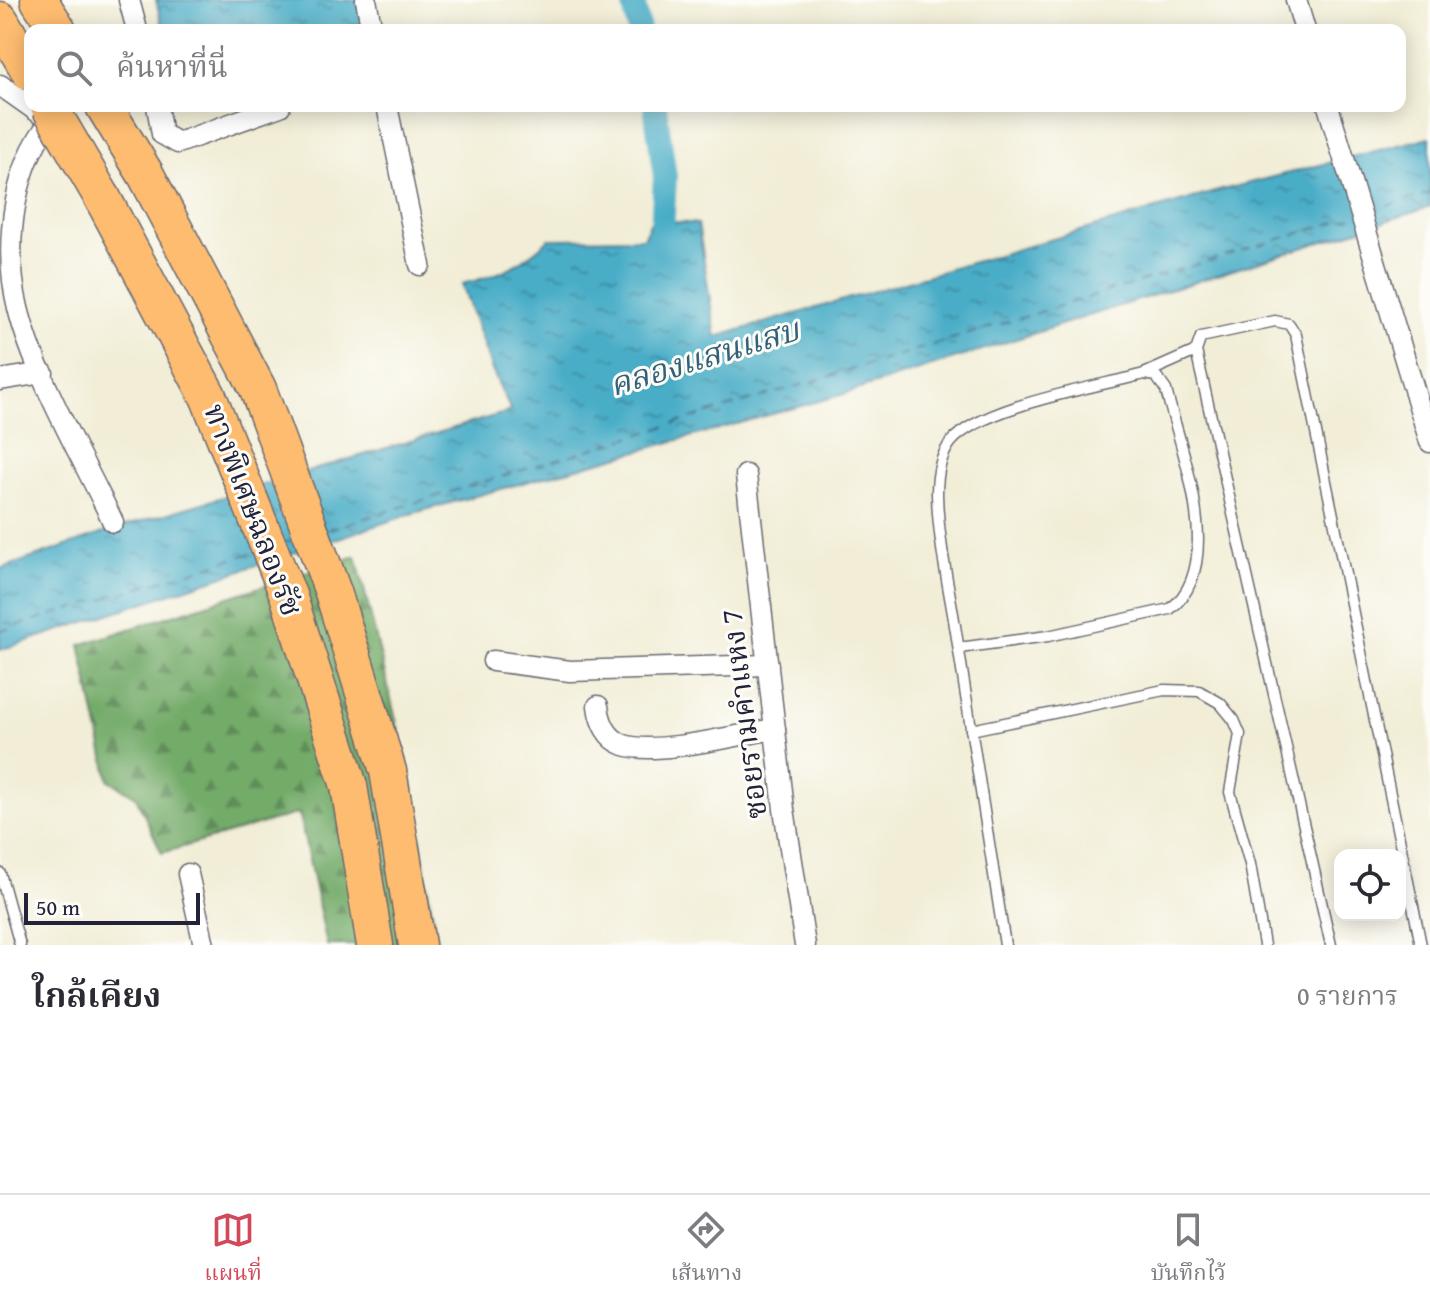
<!DOCTYPE html>
<html lang="th">
<meta charset="utf-8">
<style>
:root{--surface:#fff;--page:#f2f2f3;--text:#2b2b33;--muted:#7c7c81;--line:#e1e1e2;--accent:#d1495b}
body{margin:0;font-family:"Gentium Book Plus","Noto Serif Thai",serif;background:var(--page);color:var(--text)}
.controls{position:absolute;right:24px;bottom:24px;display:grid;overflow:hidden;border-radius:16px;box-shadow:0 4px 20px #0003}
.controls button{width:72px;height:72px;display:grid;place-items:center;padding:0;border:0;border-bottom:2px solid var(--line);background:var(--surface);color:var(--text);font:40px sans-serif}
.scale{position:absolute;left:24px;bottom:20px;width:176px;box-sizing:border-box;padding-left:8px;border:4px solid #22223b;border-top:0;font-size:22px;line-height:28px;white-space:nowrap;color:#22223b;-webkit-text-stroke:6px #fdfcf7;paint-order:stroke}
.list{margin:0;padding:0;list-style:none}
h2{display:flex;justify-content:space-between;align-items:center;height:104px;margin:0;padding:0 32px;font-size:34px}
h2 small{font-size:26px;font-weight:400;color:var(--muted)}
.icon{flex:none;width:44px;height:44px;fill:none;stroke:currentColor;stroke-width:2;stroke-linecap:round;stroke-linejoin:round}
.map{position:relative;flex:none;width:1430px;height:945px;overflow:hidden}
.search{position:absolute;background:var(--surface);box-shadow:0 4px 20px #0003;left:24px;right:24px;top:24px;height:88px;display:flex;align-items:center;gap:20px;box-sizing:border-box;padding:0 28px;border-radius:16px;color:var(--muted);font-size:30px}
.sheet{height:248px;background:var(--surface)}
nav{display:flex;justify-content:space-around;align-items:center;box-sizing:border-box;height:112px;border-top:2px solid var(--line);background:var(--surface);font-size:22px;color:var(--muted)}
nav a{display:grid;justify-items:center;gap:4px}
nav .on{color:var(--accent)}
.map>svg:first-child{display:block}
.forest{fill:url(#forest-firs);stroke:#4a6652;stroke-width:2}
.water{fill:url(#water-ripples);stroke:#356881;stroke-width:2}
.lines{fill:none;stroke-linecap:round;stroke-linejoin:round}
.canal{stroke:#48adc7;stroke-width:24}
.ferry{stroke:#33617a;stroke-width:2;stroke-dasharray:10 8;stroke-linecap:butt}
.service-casing{stroke:#6a6971;stroke-width:13}
.minor-casing{stroke:#6a6971;stroke-width:23}
.motorway-casing{stroke:#6a6971;stroke-width:39}
.service{stroke:#fff;stroke-width:10}
.minor{stroke:#fff;stroke-width:20}
.motorway{stroke:#fdbc70;stroke-width:36}
.motorway-bridge-casing{stroke:#6a6971;stroke-width:39;stroke-linecap:butt}
.motorway-bridge{stroke:#fdbc70;stroke-width:36}
.labels{text-anchor:middle;stroke-width:6;stroke-linejoin:round;paint-order:stroke}
.street-label{font-size:30px;fill:#22223b;stroke:#fdfcf7}
.water-label{font-size:32px;font-style:italic;fill:#33617a;stroke:#fdfcf7}
</style>
<div class="map">
<svg width="1430" height="945" viewBox="0 0 1430 945">
<defs>
<pattern id="forest-firs" width="22" height="20" patternUnits="userSpaceOnUse" patternTransform="scale(2)"><rect width="22" height="20" fill="#73ab69"/><path d="M5 1l3.5 6h-7zM16 11l3.5 6h-7z" fill="#5e8b58"/></pattern>
<pattern id="water-ripples" width="26" height="14" patternUnits="userSpaceOnUse" patternTransform="scale(2)"><rect width="26" height="14" fill="#48adc7"/><path d="M2 4q2-2 4 0t4 0M15 11q2-2 4 0t4 0" fill="none" stroke="#3c8ca3"/></pattern>
</defs>
<rect width="100%" height="100%" fill="#fdfcf7"/>
<filter id="ink" filterUnits="userSpaceOnUse"><feTurbulence type="fractalNoise" baseFrequency=".0125" numOctaves="2"/><feDisplacementMap in="SourceGraphic" scale="16" xChannelSelector="R" yChannelSelector="G"/><feConvolveMatrix kernelMatrix="1 2 1 2 8 2 1 2 1" color-interpolation-filters="sRGB"/></filter>
<filter id="wash" filterUnits="userSpaceOnUse"><feTurbulence type="fractalNoise" baseFrequency=".006" numOctaves="4" result="noise"/><feDisplacementMap in="SourceGraphic" scale="32" xChannelSelector="R" yChannelSelector="G"/><feGaussianBlur stdDeviation="1.8" result="paint"/><feColorMatrix in="noise" values="0 0 0 0 0 0 0 0 0 0 0 0 0 0 0 0 0 1.4 0 .05"/><feComposite in="paint" operator="in"/></filter>
<g filter="url(#wash)">
<rect width="100%" height="100%" fill="#f1edd6"/>
<path class="forest" d="M356,556L411,781L437,945H327L299,813L162,853L136,797L109,780L80,645Z"/>
<g class="water">
<path d="M156,0H358L363,30H163Z"/>
<path d="M1430,137V207L841,395L414,513L0,650V569L115,529L511,411L492,370L462,284C501,275 519,266 549,239L643,238L652,220L698,224L716,337L1218,191Z"/>
</g>
<g class="lines">
<g class="canal">
<path d="M633,0L639,30"/>
<path d="M655,106L665,177L661,251"/>
</g>
<g class="ferry">
<path d="M1370,211L1430,193"/>
<path d="M329,529L1352,217"/>
<path d="M283,543L296,539"/>
<path d="M0,631L251,553"/>
</g>
</g>
</g>
<g filter="url(#ink)">
<g class="lines">
<defs>
<g id="service">
<path d="M1144,374L1196,351"/>
<path d="M959,648L1048,636L1170,609C1228,566 1180,448 1166,390L1156,376L1144,374C1097,387 981,406 951,442C940,456 937,477 937,494C938,543 951,596 958,645C974,745 989,845 1005,945"/>
<path d="M971,730L1164,690L1199,691L1220,703L1234,720L1240,734L1230,792L1250,864L1264,945"/>
<path d="M0,873L20,945"/>
<path d="M1331,945L1196,351L1201,337L1275,321L1289,324L1296,335L1421,945"/>
</g>
<g id="minor">
<path d="M129,0L137,30"/>
<path d="M366,0L372,30"/>
<path d="M1296,0L1305,30"/>
<path d="M0,85L51,121"/>
<path d="M157,106L162,134L178,143L280,106"/>
<path d="M387,106L420,265"/>
<path d="M1328,106L1430,442"/>
<path d="M60,111C12,158 3,246 18,308C35,377 83,458 113,522"/>
<path d="M0,380L43,373"/>
<path d="M746,475L784,809L805,945"/>
<path d="M493,661L570,671L768,665"/>
<path d="M598,706C600,722 607,739 624,745C656,756 740,734 775,729"/>
<path d="M188,874L204,945"/>
</g>
<g id="motorway">
<path d="M39,0L58,30"/>
<path d="M0,20L30,72"/>
<path d="M104,106L146,175L258,389L333,592L388,771L417,945"/>
<path d="M102,197L208,396L288,595L349,786L375,945"/>
</g>
</defs>
<use href="#service" class="service-casing"/>
<use href="#minor" class="minor-casing"/>
<use href="#motorway" class="motorway-casing"/>
<use href="#service" class="service"/>
<use href="#minor" class="minor"/>
<use href="#motorway" class="motorway"/>
<defs>
<path id="motorway-bridge" d="M49,106L102,197"/>
</defs>
<use href="#motorway-bridge" class="motorway-bridge-casing"/>
<use href="#motorway-bridge" class="motorway-bridge"/>
</g>
</g>
<g class="labels">
<g class="street-label">
<text transform="translate(253 510) rotate(69)" y="10">ทางพิเศษฉลองรัช</text>
<text transform="translate(744 714) rotate(-97)" y="10">ซอยรามคำแหง 7</text>
</g>
<g class="water-label">
<text transform="translate(704 357) rotate(-17)" y="11">คลองแสนแสบ</text>
</g>
</g>
</svg>
<div class="controls">
<button><svg class="icon" aria-label="locate" viewBox="0 0 24 24"><circle cx="12" cy="12" r="6"/><path d="M12 2v4M12 18v4M2 12h4M18 12h4"/></svg></button>
</div>
<div class="scale">50 m</div>
<div class="search"><svg class="icon" aria-label="search" viewBox="0 0 24 24"><circle cx="10" cy="10" r="6"/><path d="M15 15l6 6"/></svg>ค้นหาที่นี่</div>
</div>
<section class="sheet">
<h2>ใกล้เคียง<small>0 รายการ</small></h2>
<ul class="list">
</ul>
</section>
<nav>
<a class="on"><svg class="icon" aria-label="map" viewBox="0 0 24 24"><path d="M3 6l6-2 6 2 6-2v14l-6 2-6-2-6 2zM9 4v14M15 6v14"/></svg>แผนที่</a>
<a><svg class="icon" aria-label="directions" viewBox="0 0 24 24"><path d="M12 3l9 9-9 9-9-9zM9 14v-3h6M13 9l2 2-2 2"/></svg>เส้นทาง</a>
<a><svg class="icon" aria-label="saved" viewBox="0 0 24 24"><path d="M7 4h10v16l-5-4-5 4z"/></svg>บันทึกไว้</a>
</nav>
